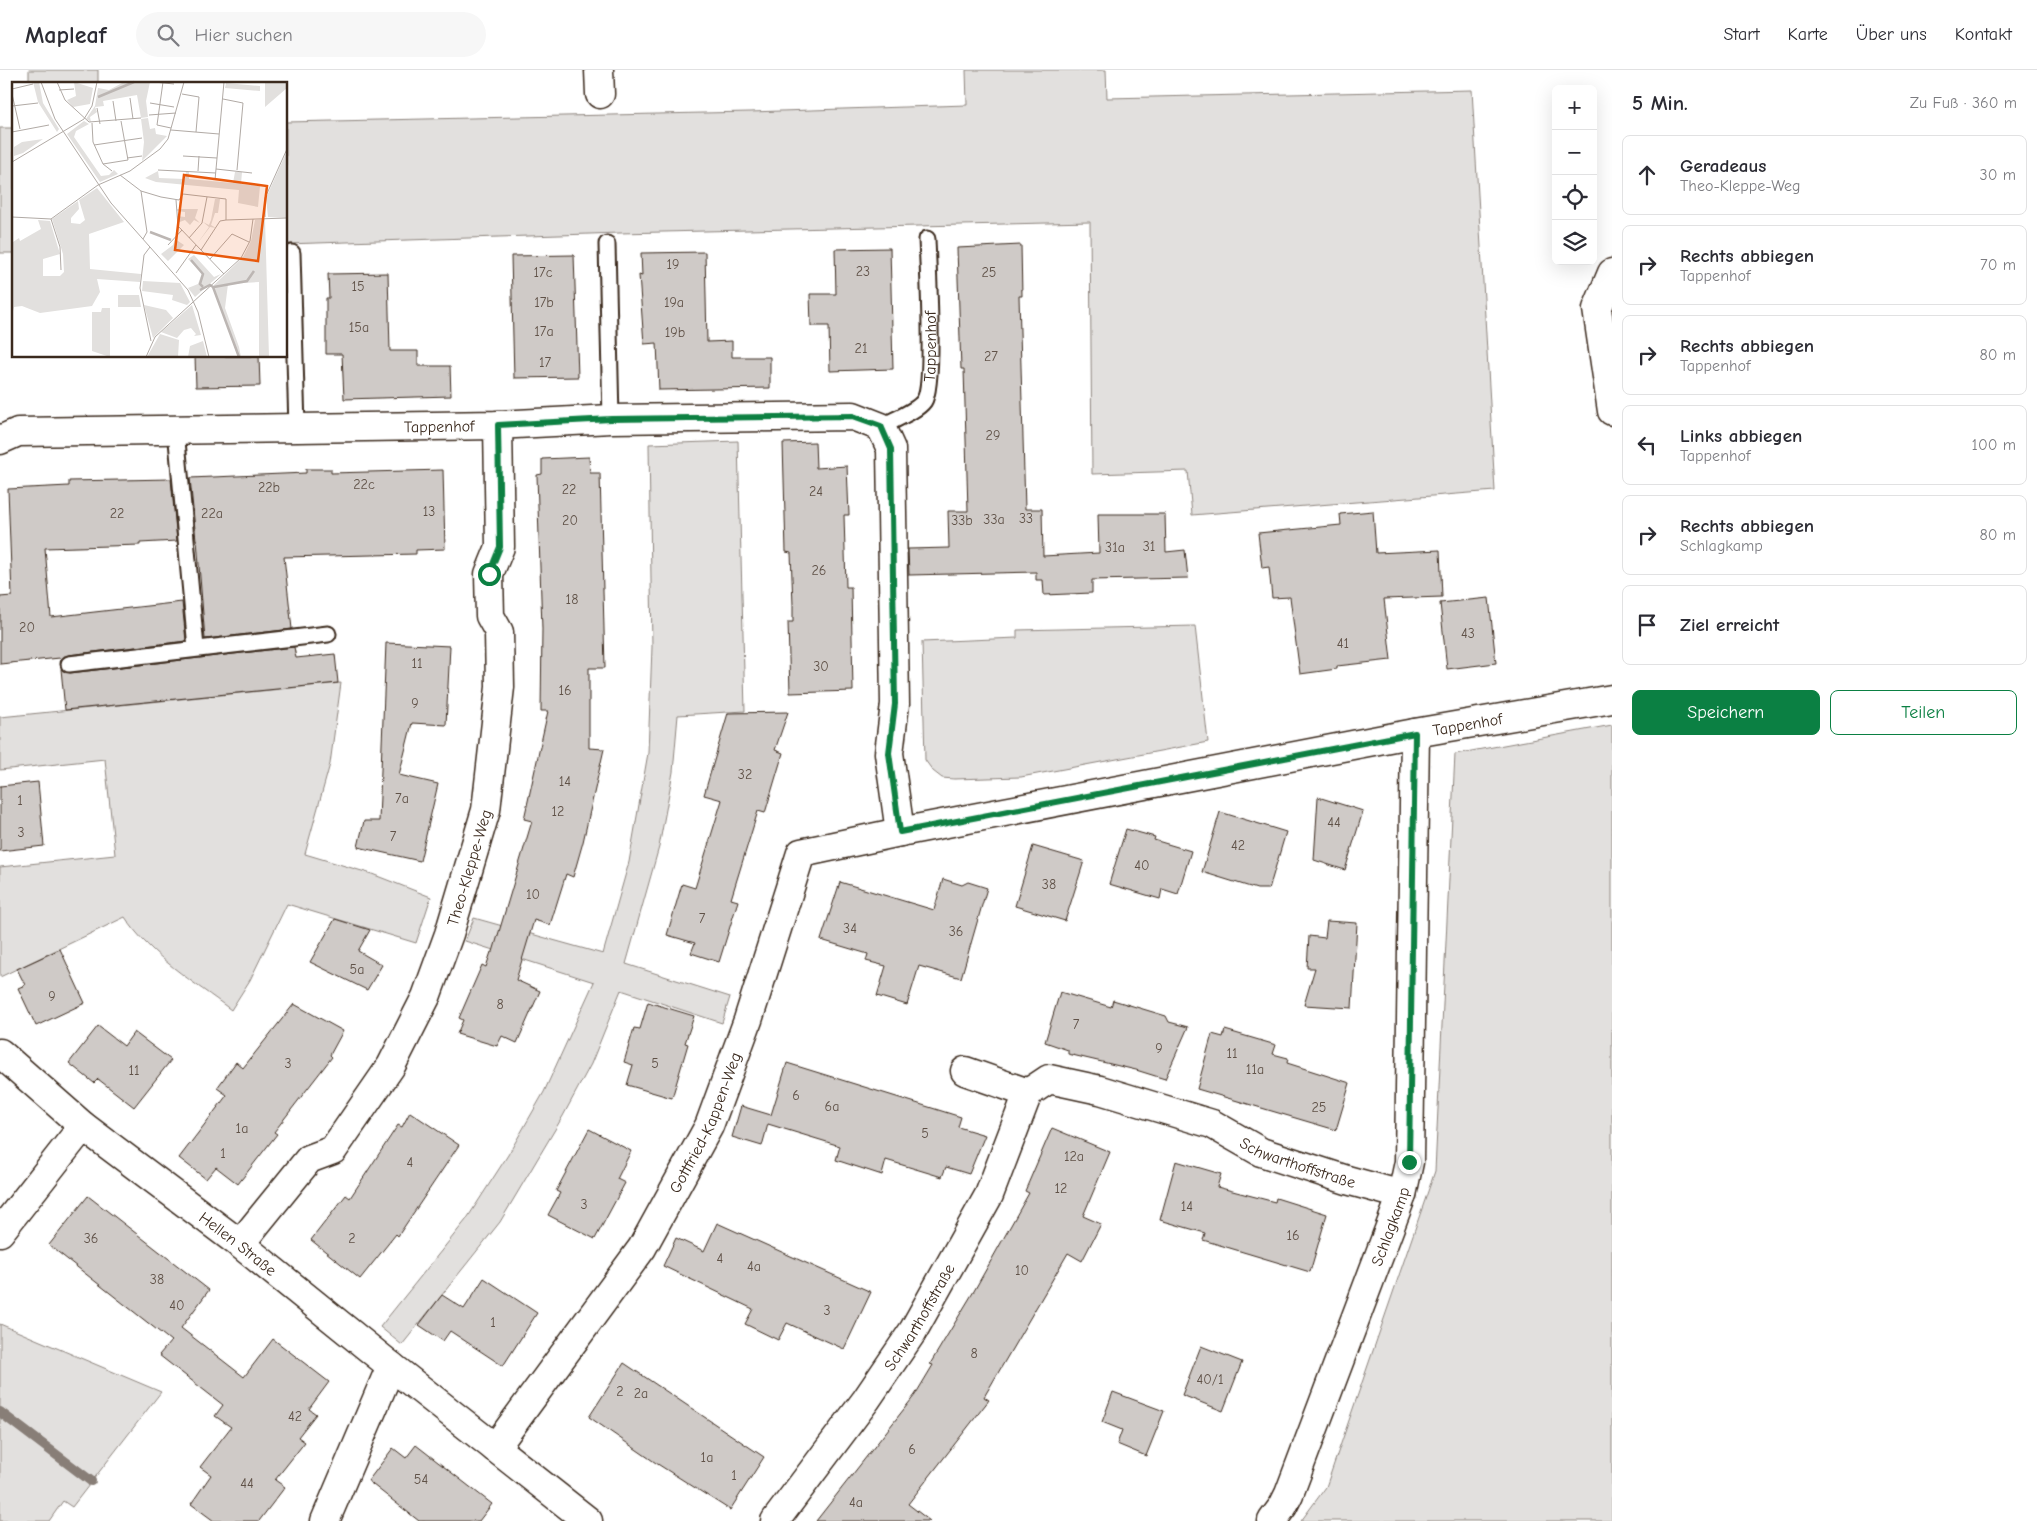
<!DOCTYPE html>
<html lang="de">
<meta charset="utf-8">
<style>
:root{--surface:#fff;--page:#f7f7f7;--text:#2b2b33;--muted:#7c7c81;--line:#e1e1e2;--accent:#0b8043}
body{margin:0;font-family:"Comic Neue",sans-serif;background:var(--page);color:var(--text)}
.controls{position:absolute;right:15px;top:15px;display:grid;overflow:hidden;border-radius:8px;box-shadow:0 5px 20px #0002}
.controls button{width:45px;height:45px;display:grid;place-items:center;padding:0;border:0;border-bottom:1px solid var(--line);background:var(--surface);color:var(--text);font:25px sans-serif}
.stop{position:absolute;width:15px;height:15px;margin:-11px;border:4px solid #0b8043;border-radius:50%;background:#fff}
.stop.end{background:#0b8043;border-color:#fff;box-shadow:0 1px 5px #0008}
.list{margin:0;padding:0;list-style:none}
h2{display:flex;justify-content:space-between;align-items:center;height:65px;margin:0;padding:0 20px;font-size:21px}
h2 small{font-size:16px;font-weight:400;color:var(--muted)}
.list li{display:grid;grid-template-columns:32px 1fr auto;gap:15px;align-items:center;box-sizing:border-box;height:80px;margin:0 10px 10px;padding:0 10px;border:1px solid var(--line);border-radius:8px}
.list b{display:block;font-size:19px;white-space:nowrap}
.list p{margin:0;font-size:16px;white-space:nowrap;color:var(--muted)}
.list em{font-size:16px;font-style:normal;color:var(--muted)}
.actions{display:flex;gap:10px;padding:15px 20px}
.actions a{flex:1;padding:11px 0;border:1px solid var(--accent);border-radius:8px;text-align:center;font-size:18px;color:var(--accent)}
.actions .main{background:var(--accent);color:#fff}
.icon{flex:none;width:28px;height:28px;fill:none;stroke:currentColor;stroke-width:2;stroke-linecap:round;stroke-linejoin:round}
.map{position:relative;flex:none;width:1612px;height:1451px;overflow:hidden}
header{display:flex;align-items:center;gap:30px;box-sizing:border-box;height:70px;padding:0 25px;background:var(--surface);border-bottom:1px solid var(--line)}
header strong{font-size:24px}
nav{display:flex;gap:28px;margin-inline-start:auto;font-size:18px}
.search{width:350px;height:45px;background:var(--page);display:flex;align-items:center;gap:12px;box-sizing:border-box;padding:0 18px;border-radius:28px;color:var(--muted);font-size:19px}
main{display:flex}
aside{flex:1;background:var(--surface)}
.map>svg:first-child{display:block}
.green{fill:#e2e0de;stroke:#8e857e}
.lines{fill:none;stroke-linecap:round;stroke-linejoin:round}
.stream{stroke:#887e77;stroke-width:10}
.building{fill:#cfcac7;stroke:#3b2a1e}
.lane-casing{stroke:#3b2a1e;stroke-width:19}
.street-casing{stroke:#3b2a1e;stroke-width:31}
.lane{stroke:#fff;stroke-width:15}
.street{stroke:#fff;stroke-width:28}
.route{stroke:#0b8043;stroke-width:6}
.labels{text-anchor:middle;stroke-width:4.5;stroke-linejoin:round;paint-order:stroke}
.number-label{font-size:14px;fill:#605248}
.street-label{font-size:16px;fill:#3b2a1e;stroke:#fff}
.inset-river{fill:none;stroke:#bcb6b3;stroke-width:2.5}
.inset-road{fill:none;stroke:#b1aaa5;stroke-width:1}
.view{fill:#e8590c;fill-opacity:0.15;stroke:#e8590c;stroke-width:2.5}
.inset-edge{fill:none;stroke:#3b2a1e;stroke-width:2.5}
</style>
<header>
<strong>Mapleaf</strong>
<div class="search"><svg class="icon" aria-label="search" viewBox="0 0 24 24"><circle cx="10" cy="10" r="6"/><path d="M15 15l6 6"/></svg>Hier suchen</div>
<nav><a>Start</a><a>Karte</a><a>Über uns</a><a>Kontakt</a></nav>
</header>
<main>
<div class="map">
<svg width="1612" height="1451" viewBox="0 0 1612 1451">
<rect width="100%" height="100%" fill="#fff"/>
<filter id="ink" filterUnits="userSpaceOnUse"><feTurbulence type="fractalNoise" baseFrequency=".02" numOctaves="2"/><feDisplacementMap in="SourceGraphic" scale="10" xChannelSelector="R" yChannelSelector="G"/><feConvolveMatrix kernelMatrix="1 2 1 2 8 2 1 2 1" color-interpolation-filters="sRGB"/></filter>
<g filter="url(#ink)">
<g class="green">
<rect x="29" y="0" width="69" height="14"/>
<path d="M966,0H1106L1107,28L1472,20L1495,421L1192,445L1188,401L1092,404L1090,152L620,163L286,174V52L750,42L967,35Z"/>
<rect x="0" y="58" width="14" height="125"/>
<path d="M738,371L745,641L678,645L673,702L659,777L626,894L730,927L722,953L621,920L591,994L563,1046L500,1152L402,1275L380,1257L466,1150L508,1085L544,1022L594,912L465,871L474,848L603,884L629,792L648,683L652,577L649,374Z"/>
<path d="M1195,556L1208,672L1021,707L954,709L942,708L933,701L925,690L922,572L1017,568V560Z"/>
<path d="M341,613L330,694L305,784L372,804L431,827L416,873L287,834L250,910L231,940C194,912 150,886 125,847L0,907V797L115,785L105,689L0,700V647Z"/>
<path d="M1612,655V1451H1301L1326,1417L1435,1101L1455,684Z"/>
<path d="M0,1254L161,1322L72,1437L63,1431L49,1451H0Z"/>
</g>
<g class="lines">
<path class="stream" d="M0,1342L91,1411"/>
</g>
<g class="building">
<path d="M1021,175L1022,226H1019L1025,439H1042L1043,486L1099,483L1098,444H1165L1166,482L1185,480L1188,508L1092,510V523L1044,525L1043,510H1036V502L909,505L908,479L949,478L948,441H968L964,299H961L957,178Z"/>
<path d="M890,178L893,299L830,301L829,256H811L810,224H836L835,179Z"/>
<path d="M705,182L707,272L732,271V287H770V318L659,320L657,273L644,274L639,205L642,206L641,183Z"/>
<path d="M574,185L578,307L514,308L511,186Z"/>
<path d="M388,203L390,281H418V296H450L451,326L344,329L342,284H326V228H329L328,204Z"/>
<path d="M195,286H259L260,316L196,317Z"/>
<path d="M815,372L816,398L847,396L849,445H844L846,517H851L853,621L790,623L788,552H793V535L791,483L786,482L783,373Z"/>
<path d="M589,387L590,403H600L605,598H589V678L604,679L583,772L573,807L566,804L550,855L534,850L516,910L540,921L517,973L502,966L497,976L457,964L463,950L459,948L482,895L486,897L491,882H493L532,751L524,749L548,641H541L542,559L537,405L542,404V389Z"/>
<path d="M306,399H331V403L443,400L445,479L416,480V484L284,487L292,559L205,569L197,470H196L190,408L306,403Z"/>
<path d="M171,409L177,471L140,473V475L45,478L51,547L182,532L186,571L68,585L61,590L60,588L0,594V527L12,526L8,419L69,416V411Z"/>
<path d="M1373,441L1376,483L1440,480L1442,527L1384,529L1391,590L1337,596V599L1300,604L1290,527L1272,528L1269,497L1262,498L1258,463L1341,455L1340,444Z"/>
<path d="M1489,528L1496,593L1447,599L1440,533Z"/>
<path d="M386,573L450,576L446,655L412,653L399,705L438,714L420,791L358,777L364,751H379Z"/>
<path d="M294,577L296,588L335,584L338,613L65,640L61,599L70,603Z"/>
<path d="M788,642L775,680L783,683L765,743L758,741L731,829L738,831L719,892L691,883L695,873L667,865L682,814L695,818L722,730L704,725L728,643Z"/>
<path d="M38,712L44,776L0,781V716Z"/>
<path d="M1318,727L1363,741L1345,800L1314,790Z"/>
<path d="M1220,742L1286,762L1269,819H1257L1202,802Z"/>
<path d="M1126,759L1155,767L1154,770L1191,781L1178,824L1162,819L1160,829L1109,814Z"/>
<path d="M1033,776L1084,791L1065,851L1015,836Z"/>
<path d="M943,809L962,815L968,812L987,818L961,908L919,896L907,935L877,926L886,896L866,891L868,884L821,870L840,812L934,840Z"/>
<path d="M335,849L370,860L358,881L382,895L367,920L310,892Z"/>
<path d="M1327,851L1357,853L1352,938L1304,935L1315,898H1307L1309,866L1325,868Z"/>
<path d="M60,879L85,933L36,956L18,918L25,915L17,899Z"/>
<path d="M1060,922L1111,937L1113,930L1166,946L1169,952L1188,957L1165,1009L1136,1000L1068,984V980L1045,972Z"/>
<path d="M648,932L694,946L685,973L688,974L672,1028L627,1015L633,995L624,992L634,958L640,959Z"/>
<path d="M294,934L343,961L330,985L332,987L274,1062L277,1064L238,1114L216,1097L206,1109L179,1088L227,1025L217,1018L236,992L243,998Z"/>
<path d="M98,956L124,976L134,962L171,990L134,1037L98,1009L94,1013L69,993Z"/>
<path d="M1225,960L1276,975L1273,984L1288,988L1287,993L1350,1013L1336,1060L1197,1019L1212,964L1223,967Z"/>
<path d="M787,993L961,1047L958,1057L985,1065L969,1104L946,1097L942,1107L886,1090L882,1105L836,1090L840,1076L768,1054L762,1076L732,1067L741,1036L771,1045Z"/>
<path d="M410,1042L459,1075L398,1166L396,1164L360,1209L311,1170L346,1125L350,1128L398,1055L402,1057Z"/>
<path d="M1052,1058L1110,1082L1083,1146L1101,1154L1082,1191L1068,1183L984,1327L989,1330L908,1434L930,1451H816L915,1325L933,1295L930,1294L974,1221L1029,1123L1025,1121Z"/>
<path d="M589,1059L631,1081L617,1109L625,1113L595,1169L548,1145L560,1123L556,1121Z"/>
<path d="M1176,1091L1221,1104L1217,1117L1275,1132L1276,1128L1327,1144L1310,1202L1203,1170L1205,1163L1160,1150Z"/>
<path d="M88,1126L209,1220L181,1258L244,1307L273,1269L329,1312L309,1339L316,1344L298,1367L305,1372L275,1410L285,1417L259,1451H214L191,1434L211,1405L200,1397L231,1357L215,1346L223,1335L159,1285L171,1271L49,1175Z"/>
<path d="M717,1153L871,1222L844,1279L787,1253L778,1270L745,1254L753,1239L663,1196L676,1168L704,1181Z"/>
<path d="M484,1208L537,1243L503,1296L450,1261L443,1271L419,1255L442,1225L464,1239Z"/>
<path d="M1201,1276L1242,1292L1223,1341L1182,1325Z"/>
<path d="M624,1293L764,1387L730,1440L656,1393L589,1347Z"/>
<path d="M1113,1322L1164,1341L1146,1386L1117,1374L1122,1360L1102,1352Z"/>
<path d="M416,1375L492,1434L479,1451H419L368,1411L393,1378L406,1388Z"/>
</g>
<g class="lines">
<defs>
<g id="lane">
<path d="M607,174L611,349"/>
<path d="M292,183L297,358"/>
<path id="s1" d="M881,357C893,350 917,341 924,331C935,315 928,196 927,169"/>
<path d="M176,360L196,578"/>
<path d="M69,594L328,564"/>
</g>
<g id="street">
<path d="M599,0L600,24"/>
<path d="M1612,203L1597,239L1612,341"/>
<path id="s2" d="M0,370L18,362L498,355L611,349L853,346L881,357L891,379L895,634L889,683L900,762L1415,663L1612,629"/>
<path id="s3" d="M0,983L83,1056L240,1174L391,1296L588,1451"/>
<path d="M965,1001L1028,1023"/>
<path d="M0,1162L83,1056"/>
<path id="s4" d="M240,1174L309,1089L333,1080L391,996L426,927L449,864L486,740L500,617L499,562L490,546L489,504L500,477L498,355"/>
<path id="s5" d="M495,1378L642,1178L709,1056L748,950L801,783L900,762"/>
<path d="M325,1451L391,1296"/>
<path id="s6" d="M775,1451L866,1330L913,1261L989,1125L1028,1023L1049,1009L1100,1020L1212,1054L1261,1082L1347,1110L1402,1125"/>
<path id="s7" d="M1272,1451L1283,1436L1289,1424L1402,1125L1409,1092L1415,663"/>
</g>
</defs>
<use href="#lane" class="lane-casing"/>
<use href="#street" class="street-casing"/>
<use href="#lane" class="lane"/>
<use href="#street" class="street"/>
</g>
</g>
<g class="lines" filter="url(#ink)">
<path class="route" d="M489,504L500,477L498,355L611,349L853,346L881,356L891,379L895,634L889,683L900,762L1415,663L1409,1092"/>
</g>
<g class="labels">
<g class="number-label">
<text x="673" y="199">19</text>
<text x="863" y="206">23</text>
<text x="543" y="207">17c</text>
<text x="989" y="207">25</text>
<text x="358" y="221">15</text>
<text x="544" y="237">17b</text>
<text x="674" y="237">19a</text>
<text x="359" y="262">15a</text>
<text x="544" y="266">17a</text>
<text x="675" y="267">19b</text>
<text x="861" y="283">21</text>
<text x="991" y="291">27</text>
<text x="545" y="297">17</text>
<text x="993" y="370">29</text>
<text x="364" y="419">22c</text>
<text x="269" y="422">22b</text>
<text x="569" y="424">22</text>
<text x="816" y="426">24</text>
<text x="429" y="446">13</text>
<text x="117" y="448">22</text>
<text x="212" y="448">22a</text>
<text x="1026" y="453">33</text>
<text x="994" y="454">33a</text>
<text x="570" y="455">20</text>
<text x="962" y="455">33b</text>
<text x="1149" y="481">31</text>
<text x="1115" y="482">31a</text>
<text x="819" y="505">26</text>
<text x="572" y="534">18</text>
<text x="27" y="562">20</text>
<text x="1468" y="568">43</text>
<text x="1343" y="578">41</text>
<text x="417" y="598">11</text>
<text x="821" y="601">30</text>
<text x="565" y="625">16</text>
<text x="415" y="638">9</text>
<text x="745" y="709">32</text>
<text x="565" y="716">14</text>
<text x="402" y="733">7a</text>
<text x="20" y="735">1</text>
<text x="558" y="746">12</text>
<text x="1334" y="757">44</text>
<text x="21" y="767">3</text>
<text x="393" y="771">7</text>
<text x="1238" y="780">42</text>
<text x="1142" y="800">40</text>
<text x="1049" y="819">38</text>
<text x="533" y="829">10</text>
<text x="702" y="853">7</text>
<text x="850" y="863">34</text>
<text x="956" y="866">36</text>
<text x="357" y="904">5a</text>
<text x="52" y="931">9</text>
<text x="500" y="939">8</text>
<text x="1076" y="959">7</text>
<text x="1159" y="983">9</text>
<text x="1232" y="988">11</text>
<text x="288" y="998">3</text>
<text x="655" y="998">5</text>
<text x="1255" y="1004">11a</text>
<text x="134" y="1005">11</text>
<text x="796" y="1030">6</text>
<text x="832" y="1041">6a</text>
<text x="1319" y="1042">25</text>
<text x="242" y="1063">1a</text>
<text x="925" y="1068">5</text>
<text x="223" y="1088">1</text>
<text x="1074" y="1091">12a</text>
<text x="410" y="1097">4</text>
<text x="1061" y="1123">12</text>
<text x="584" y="1139">3</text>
<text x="1187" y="1141">14</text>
<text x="1293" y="1170">16</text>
<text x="91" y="1173">36</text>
<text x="352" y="1173">2</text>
<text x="720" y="1193">4</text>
<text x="754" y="1201">4a</text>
<text x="1022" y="1205">10</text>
<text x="157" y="1214">38</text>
<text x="177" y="1240">40</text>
<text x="827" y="1245">3</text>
<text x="493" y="1257">1</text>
<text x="974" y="1288">8</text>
<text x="1210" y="1314">40/1</text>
<text x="620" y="1326">2</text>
<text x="641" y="1328">2a</text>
<text x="295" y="1351">42</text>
<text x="912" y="1384">6</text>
<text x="707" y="1392">1a</text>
<text x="734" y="1410">1</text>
<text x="421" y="1414">54</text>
<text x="247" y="1418">44</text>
<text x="856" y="1437">4a</text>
</g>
<g class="street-label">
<text dy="6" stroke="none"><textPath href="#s1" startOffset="106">Tappenhof</textPath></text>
<text dy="6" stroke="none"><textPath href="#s2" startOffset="441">Tappenhof</textPath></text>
<text dy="6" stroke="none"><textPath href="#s2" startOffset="1871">Tappenhof</textPath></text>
<text dy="6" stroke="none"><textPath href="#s4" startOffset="451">Theo-Kleppe-Weg</textPath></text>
<text dy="6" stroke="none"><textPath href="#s5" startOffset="389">Gottfried-Kappen-Weg</textPath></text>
<text dy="6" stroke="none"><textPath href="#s6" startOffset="789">Schwarthoffstraße</textPath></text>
<text dy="6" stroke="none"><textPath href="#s7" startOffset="318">Schlagkamp</textPath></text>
<text dy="6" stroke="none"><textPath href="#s3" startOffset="305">Hellen Straße</textPath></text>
<text dy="6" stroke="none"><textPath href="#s6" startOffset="250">Schwarthoffstraße</textPath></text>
</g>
</g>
<g transform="translate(12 12)">
<rect width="275" height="275" fill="#fff"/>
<path d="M21,0H27L31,21L47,47L45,50L26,20ZM62,0L81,6L78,22L61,25L55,18L64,14ZM112,0H138L134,19L136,35L129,36L125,13L91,19L92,24L83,25L85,30L78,35L79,40L74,37L83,24L86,6L97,8ZM253,0H275V6L253,25ZM214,1L248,4V9L213,6ZM136,36L138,47L143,46L144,52L155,54L130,79L132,60L129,37ZM72,39L77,42L64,49L62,55L89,94L97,93L102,88L106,92L88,100L55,52ZM31,57L11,71L2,74V65L10,60ZM275,69V136L256,135L254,116ZM146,89L147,96L173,97L174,89L177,90V97L221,101L223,90H230L229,102L248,104L246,125L226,121L227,108L144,100L133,96ZM85,106L112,140L77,152L78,187L129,192L128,200L85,197L88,210L80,224L28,231L10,224L2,225L0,233V155L1,160L7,156L8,159L29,147L26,138L38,139L48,172L31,177V194H48L52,190L51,172L40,137L66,119L67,127L59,136V141L68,142L73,138L67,118ZM203,117H208L206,131H203L199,143L204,146L198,145L185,162L197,145L191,140L197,143L199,138ZM165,127H186L183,136L188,141L182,138L178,143L173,138L165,141V134L173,135V130L165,129ZM253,137L257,275H247V200L216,202L213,226L227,265L229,275H226L201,204L231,175L239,159L243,138ZM163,157L172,163L156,179L149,172L161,163ZM182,173L202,195L209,192L183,215L176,206L186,202L190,191L176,177ZM131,199L168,201L178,220L175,223L160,218L161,213L130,209ZM106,213H127L129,225H106ZM132,223L154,228L161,236L141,256ZM180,223L189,253L182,254L184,252L179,246L172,248L165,256L149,250ZM90,226H98V275L80,269V230H89ZM148,252L167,258L166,275H135ZM191,259L195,275H176L178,264Z" fill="#e2e0de"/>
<path class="inset-river" d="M86,15L122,0M138,150L159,158M179,178L191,192L188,202L191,205M202,205L235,199L242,189M188,208L198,203L201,205L227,275"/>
<path class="inset-road" d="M29,0L43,37L99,121L176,208L186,230L197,275M45,0L53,18L77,40L129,36M142,0L162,2M151,0L145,43L159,46M0,7L21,2M47,8L62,7M0,12L8,47M170,12L187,15L184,50M118,16L121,37M211,17L231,21L225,88M101,19L104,39M138,21L162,25M0,24L26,21M85,26L88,42M137,33L164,31M80,41L81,60L91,82L100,89M159,48L207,52M0,50L37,43M82,63L130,56M171,74L205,76M115,76L130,74M0,80L72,37L80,24L85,0M91,82L116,78L109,39M204,87L240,91M146,88L204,91M186,89L187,74M108,93L129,109L149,115L167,118L171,112L214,117V138L275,136M203,98L212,0M129,109L135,150L131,157M164,118L166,144L212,192M0,135L39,137L86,103L118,89L148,67L156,57L172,0M253,135V116L275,67M39,137L48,165L49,188M177,156L190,141L195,115M156,163L170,148M138,165L132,173L128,206L139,259M189,168L208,139L214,138M198,177L220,152L237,160M164,191L184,163M134,275L143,255L229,176L238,159L241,137"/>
<path class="view" d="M172,93L255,104L246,179L163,168Z"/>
<rect width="275" height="275" class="inset-edge"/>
</g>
</svg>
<div class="controls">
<button>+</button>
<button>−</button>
<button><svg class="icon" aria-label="locate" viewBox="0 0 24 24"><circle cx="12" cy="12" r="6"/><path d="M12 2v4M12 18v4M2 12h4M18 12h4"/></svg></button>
<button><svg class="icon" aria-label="layers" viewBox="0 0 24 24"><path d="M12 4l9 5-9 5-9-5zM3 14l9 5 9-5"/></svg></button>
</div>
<div class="stop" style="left:489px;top:504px"></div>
<div class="stop end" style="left:1409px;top:1092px"></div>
</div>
<aside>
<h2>5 Min.<small>Zu Fuß · 360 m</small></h2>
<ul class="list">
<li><svg class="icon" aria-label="ahead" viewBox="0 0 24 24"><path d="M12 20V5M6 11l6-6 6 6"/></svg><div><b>Geradeaus</b><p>Theo-Kleppe-Weg</p></div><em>30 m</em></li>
<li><svg class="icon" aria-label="right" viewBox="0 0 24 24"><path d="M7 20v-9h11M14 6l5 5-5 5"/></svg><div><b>Rechts abbiegen</b><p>Tappenhof</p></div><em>70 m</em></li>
<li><svg class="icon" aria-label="right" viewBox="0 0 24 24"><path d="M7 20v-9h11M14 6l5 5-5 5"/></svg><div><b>Rechts abbiegen</b><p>Tappenhof</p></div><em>80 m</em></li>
<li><svg class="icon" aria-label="left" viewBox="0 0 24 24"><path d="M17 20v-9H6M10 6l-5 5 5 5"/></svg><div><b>Links abbiegen</b><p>Tappenhof</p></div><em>100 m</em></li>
<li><svg class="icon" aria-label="right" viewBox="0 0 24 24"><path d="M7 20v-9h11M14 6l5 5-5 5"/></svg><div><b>Rechts abbiegen</b><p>Schlagkamp</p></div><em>80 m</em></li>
<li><svg class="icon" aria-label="arrive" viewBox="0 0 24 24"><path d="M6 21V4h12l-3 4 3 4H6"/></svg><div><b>Ziel erreicht</b></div></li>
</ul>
<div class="actions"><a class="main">Speichern</a><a>Teilen</a></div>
</aside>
</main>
